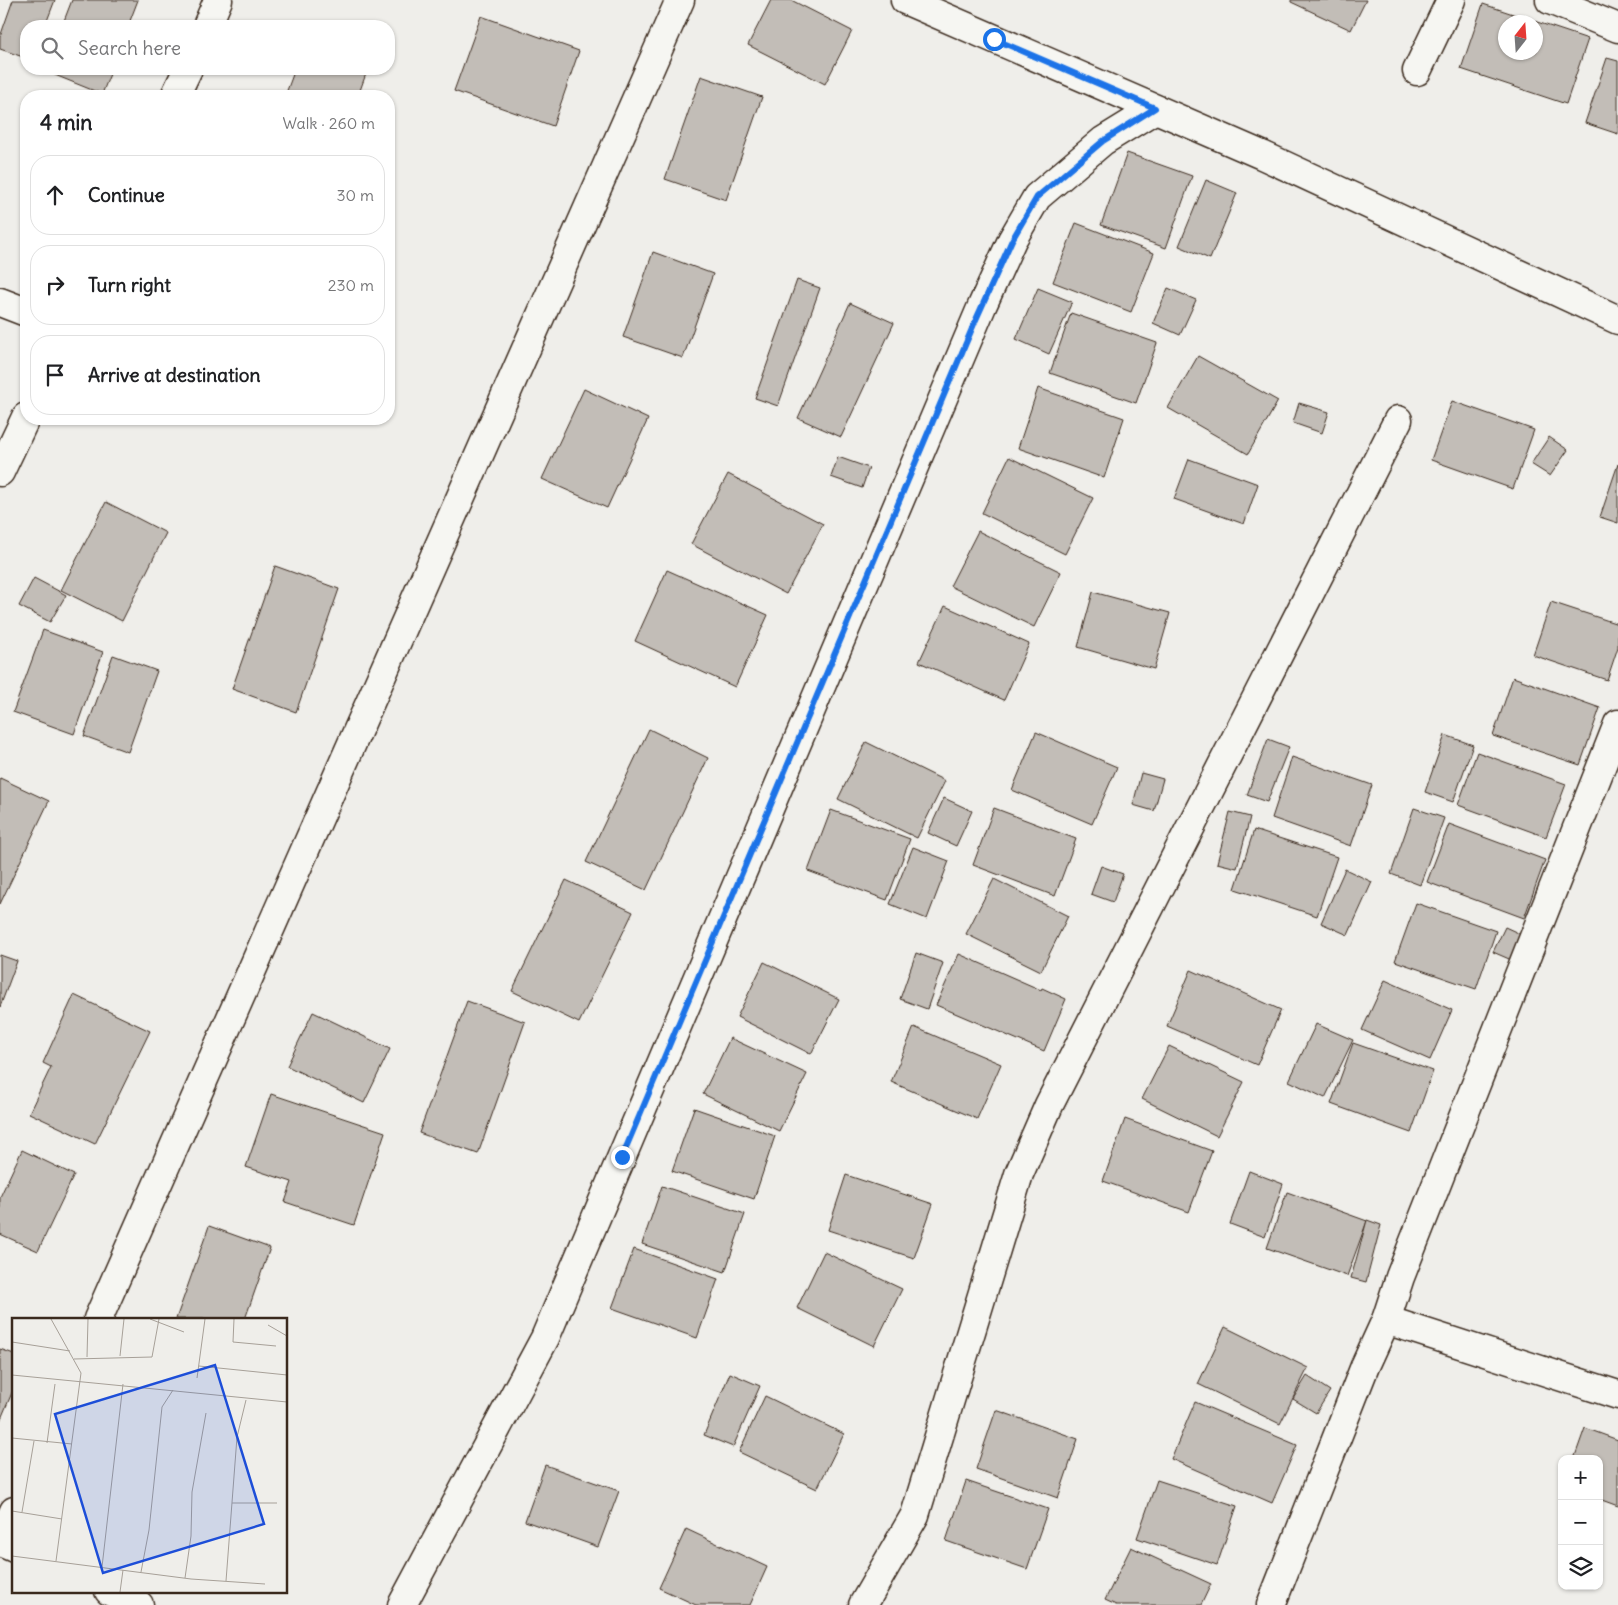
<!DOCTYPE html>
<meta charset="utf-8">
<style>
:root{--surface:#fff;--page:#f2f2f2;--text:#202124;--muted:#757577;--line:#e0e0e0}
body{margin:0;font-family:Delius,sans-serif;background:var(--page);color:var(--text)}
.controls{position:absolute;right:15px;bottom:15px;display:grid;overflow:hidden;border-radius:10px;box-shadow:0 1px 4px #0004}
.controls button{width:45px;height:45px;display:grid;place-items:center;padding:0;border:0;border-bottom:1px solid var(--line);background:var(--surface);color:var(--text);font:25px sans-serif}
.compass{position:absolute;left:1498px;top:15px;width:45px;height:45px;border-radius:50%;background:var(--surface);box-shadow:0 1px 4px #0004;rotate:17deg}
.stop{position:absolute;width:15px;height:15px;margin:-11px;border:4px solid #1a73e8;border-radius:50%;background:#fff}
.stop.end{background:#1a73e8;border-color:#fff;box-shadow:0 1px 5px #0008}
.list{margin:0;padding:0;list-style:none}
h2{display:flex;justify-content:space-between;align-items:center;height:65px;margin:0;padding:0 20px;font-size:21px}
h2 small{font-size:16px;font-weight:400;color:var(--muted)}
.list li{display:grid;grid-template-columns:32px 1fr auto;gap:15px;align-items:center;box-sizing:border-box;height:80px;margin:0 10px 10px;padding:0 10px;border:1px solid var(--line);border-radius:20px}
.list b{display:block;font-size:19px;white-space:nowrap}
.list em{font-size:16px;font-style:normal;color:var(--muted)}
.icon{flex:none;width:28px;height:28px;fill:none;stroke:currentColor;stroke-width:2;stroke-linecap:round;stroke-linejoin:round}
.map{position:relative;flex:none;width:1618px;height:1605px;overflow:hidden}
.search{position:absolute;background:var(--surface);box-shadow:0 1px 4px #0004;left:20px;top:20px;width:375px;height:55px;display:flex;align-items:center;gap:12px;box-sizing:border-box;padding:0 18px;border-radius:20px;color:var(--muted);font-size:19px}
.panel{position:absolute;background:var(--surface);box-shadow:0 1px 4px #0004;left:20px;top:90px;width:375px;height:335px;border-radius:20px}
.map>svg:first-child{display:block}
.building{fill:#c2bdb7;stroke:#3b2a1e;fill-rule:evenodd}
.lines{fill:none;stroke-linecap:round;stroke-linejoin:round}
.minor-casing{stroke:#3b2a1e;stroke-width:31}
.minor{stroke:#f6f6f2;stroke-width:28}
.route{stroke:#1a73e8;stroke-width:6}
.inset-road{fill:none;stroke:#a7a098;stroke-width:1}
.view{fill:#1d4ed8;fill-opacity:0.15;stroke:#1d4ed8;stroke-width:2.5}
.inset-edge{fill:none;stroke:#3b2a1e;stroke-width:2.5}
</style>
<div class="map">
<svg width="1618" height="1605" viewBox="0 0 1618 1605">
<rect width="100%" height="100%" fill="#efeeea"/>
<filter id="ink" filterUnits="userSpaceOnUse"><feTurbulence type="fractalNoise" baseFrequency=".02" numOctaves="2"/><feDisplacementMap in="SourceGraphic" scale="10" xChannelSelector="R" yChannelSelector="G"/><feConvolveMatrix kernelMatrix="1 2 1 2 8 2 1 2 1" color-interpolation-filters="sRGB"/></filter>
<g filter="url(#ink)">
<g class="building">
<path d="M13,0H55L45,26H26V58L0,49V37Z"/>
<path d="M72,0H138L128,26H62Z"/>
<path d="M771,0H791L852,31L825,84L748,45Z"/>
<path d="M1291,0H1366L1351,30L1291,2Z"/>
<path d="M1483,4L1588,39L1566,104L1461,69ZM1506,22H1536V52H1506Z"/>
<path d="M481,16L579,51L553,126L454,91Z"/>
<path d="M1607,58L1618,61V134L1585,123Z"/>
<path d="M46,69H112L102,94L45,71Z"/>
<path d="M295,69H361L367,71L358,96H285Z"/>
<path d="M701,76L762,97L726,200L665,179Z"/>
<path d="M1127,153L1192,176L1166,248L1101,225Z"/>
<path d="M1206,180L1237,193L1210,259L1179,246Z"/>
<path d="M1076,223L1154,253L1131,312L1053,282Z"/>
<path d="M653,252L713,274L683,358L623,337Z"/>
<path d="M797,280L820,288L778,406L755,398Z"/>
<path d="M1038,288L1072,302L1049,354L1016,339Z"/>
<path d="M1168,288L1196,300L1180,335L1153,323Z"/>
<path d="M850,303L894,323L841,437L798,418Z"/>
<path d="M1071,313L1157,343L1136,403L1050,373Z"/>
<path d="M1198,356L1278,401L1248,454L1168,408Z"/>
<path d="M1038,388L1124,418L1104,478L1018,448Z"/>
<path d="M584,389L648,419L607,508L542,479Z"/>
<path d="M1452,401L1534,430L1513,489L1431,460Z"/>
<path d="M1299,403L1329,412L1322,433L1293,423Z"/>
<path d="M1549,437L1568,450L1550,476L1531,464Z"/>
<path d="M838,457L869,468L862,488L831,477Z"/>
<path d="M1009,457L1093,498L1065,554L982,513Z"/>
<path d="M1189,459L1258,484L1244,524L1174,499Z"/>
<path d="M1618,464V523L1600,517Z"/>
<path d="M728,474L823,524L786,594L691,544Z"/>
<path d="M106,502L166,533L122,621L61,590Z"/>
<path d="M978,531L1061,572L1034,627L950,586Z"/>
<path d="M275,566L339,589L296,712L232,689Z"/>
<path d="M667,570L768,615L735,687L635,641Z"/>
<path d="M34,578L66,595L50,622L19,606Z"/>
<path d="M1093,592L1170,613L1154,669L1078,647Z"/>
<path d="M1551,602L1618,624V647L1607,680L1533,655Z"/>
<path d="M945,606L1029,644L1004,700L919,662Z"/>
<path d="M43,630L103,652L74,734L13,712Z"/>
<path d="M113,655L157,671L128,752L84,736Z"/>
<path d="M1513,677L1600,708L1580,765L1493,736Z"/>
<path d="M649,729L708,758L646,890L586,862Z"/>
<path d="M1036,732L1117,767L1092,824L1012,790Z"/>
<path d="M1445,735L1473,745L1453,802L1425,792Z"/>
<path d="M1268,739L1289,747L1267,802L1247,795Z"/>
<path d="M866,742L945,781L917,838L838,799Z"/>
<path d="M1477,752L1566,784L1546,837L1458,805Z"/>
<path d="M1292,757L1372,785L1351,846L1272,818Z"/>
<path d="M1141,773L1163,779L1154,811L1133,805Z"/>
<path d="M0,778L49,801L0,904Z"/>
<path d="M944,798L972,811L956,846L928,833Z"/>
<path d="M994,808L1076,839L1055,896L973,865Z"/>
<path d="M1414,808L1444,818L1420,885L1391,874Z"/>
<path d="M831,810L910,839L887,900L808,871Z"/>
<path d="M1230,812L1250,817L1237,868L1217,863Z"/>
<path d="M1449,824L1545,860L1524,918L1427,882Z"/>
<path d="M1254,830L1337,857L1317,916L1235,889Z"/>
<path d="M913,847L949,861L927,919L890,904Z"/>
<path d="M1101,866L1123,874L1113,902L1091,894Z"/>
<path d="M1345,869L1372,882L1348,935L1321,923Z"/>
<path d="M994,879L1068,916L1041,971L966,934Z"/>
<path d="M566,880L633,912L579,1023L512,991Z"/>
<path d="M1416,903L1496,931L1476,989L1395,961Z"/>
<path d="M1505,927L1527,937L1516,962L1493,952Z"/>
<path d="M916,953L943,963L927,1009L900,999Z"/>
<path d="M959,954L1041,990L1042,988L1066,999L1044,1051L936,1005Z"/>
<path d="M0,955L17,961L0,1007Z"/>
<path d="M764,962L839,999L811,1054L737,1017Z"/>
<path d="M1191,970L1281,1010L1257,1065L1167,1026Z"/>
<path d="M1385,980L1452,1010L1430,1060L1362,1030Z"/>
<path d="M74,995L150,1031L95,1144L29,1113L51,1067L43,1063Z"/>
<path d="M467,1001L525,1022L478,1154L419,1133Z"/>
<path d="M313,1012L390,1049L364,1103L287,1066Z"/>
<path d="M1316,1024L1353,1040L1325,1098L1289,1081Z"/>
<path d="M914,1027L1001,1064L977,1119L891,1082Z"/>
<path d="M730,1038L807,1074L779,1131L703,1094Z"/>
<path d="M1353,1043L1433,1071L1411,1133L1331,1104Z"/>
<path d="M1169,1046L1244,1082L1217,1136L1142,1099Z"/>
<path d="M271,1094L385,1132L354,1225L285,1202L292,1182L246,1167Z"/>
<path d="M694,1108L775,1136L754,1199L672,1171Z"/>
<path d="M1125,1119L1212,1151L1189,1212L1103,1181Z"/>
<path d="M22,1150L74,1175L38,1251L0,1234V1197Z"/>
<path d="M1249,1171L1283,1184L1265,1237L1230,1224Z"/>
<path d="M846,1175L933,1204L914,1258L828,1230Z"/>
<path d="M662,1186L745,1214L725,1272L642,1244Z"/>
<path d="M1287,1192L1367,1221L1347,1276L1267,1248Z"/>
<path d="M1367,1220L1381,1225L1366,1282L1351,1278Z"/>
<path d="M209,1226L270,1248L245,1319H176Z"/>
<path d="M634,1249L718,1279L697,1338L612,1308Z"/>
<path d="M824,1252L902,1289L874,1346L797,1308Z"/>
<path d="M1225,1327L1308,1368L1280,1424L1198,1384Z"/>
<path d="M0,1349L14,1354V1388L0,1421Z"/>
<path d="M730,1373L760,1386L733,1447L704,1435Z"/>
<path d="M1307,1376L1330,1391L1316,1413L1293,1399Z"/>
<path d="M765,1396L844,1434L817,1489L739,1452Z"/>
<path d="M1195,1402L1297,1445L1272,1503L1171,1459Z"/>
<path d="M996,1410L1078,1439L1058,1498L976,1469Z"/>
<path d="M1585,1428L1618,1440V1506L1599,1499V1459H1574Z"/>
<path d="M545,1465L619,1491L598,1547L525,1521Z"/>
<path d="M1157,1480L1237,1506L1217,1565L1137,1538Z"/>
<path d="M966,1481L1048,1509L1027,1569L946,1541Z"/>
<path d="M686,1529L767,1567L750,1605H696L659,1588Z"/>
<path d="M1131,1547L1211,1584L1201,1605H1116L1105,1600Z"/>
</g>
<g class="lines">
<defs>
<g id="minor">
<path d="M905,0L1262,155L1618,320"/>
<path d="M1550,0L1618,28"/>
<path d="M207,26L218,0"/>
<path d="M1417,71L1451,0"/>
<path d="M175,96L188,69"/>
<path d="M0,302L26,312"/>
<path d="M0,472L26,417"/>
<path d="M98,1319L680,0"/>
<path d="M1386,1320L1618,1395"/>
<path d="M14,1511L0,1542L14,1548"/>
<path d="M109,1591L139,1605"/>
<path d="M402,1605L545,1338L982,306L1012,240L1037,197L1103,141L1155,109"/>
<path d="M863,1605L915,1515L1019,1174L1049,1105L1398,420"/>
<path d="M1271,1605L1365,1366L1386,1320L1400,1277L1618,724"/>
</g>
</defs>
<use href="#minor" class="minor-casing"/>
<use href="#minor" class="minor"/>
</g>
</g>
<g class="lines" filter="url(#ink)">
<path class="route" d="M622,1157L974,324L1012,240L1037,197L1103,141L1155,108L994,39"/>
</g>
<g transform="translate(12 1318)">
<rect width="275" height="275" fill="#efeeea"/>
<path class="inset-road" d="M39,1L69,55L44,243M138,1L172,14M222,1L221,24L264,28M256,7L275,18M0,24L58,33M108,38L112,1M75,39L76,1M62,41L140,39L147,1M187,48L275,57M0,57L275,84M185,60L193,1M0,120L60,126M35,125L43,66M220,185H265M0,193L50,201M10,194L22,123M0,238L179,261L253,266M90,249L111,66M129,254L137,212L150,89L161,72M173,260L179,218L180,174L194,95M214,263L225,119L234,82M108,274L111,252"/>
<path class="view" d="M203,47L252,206L91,255L43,96Z"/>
<rect width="275" height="275" class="inset-edge"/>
</g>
</svg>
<div class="controls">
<button>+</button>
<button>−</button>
<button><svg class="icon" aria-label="layers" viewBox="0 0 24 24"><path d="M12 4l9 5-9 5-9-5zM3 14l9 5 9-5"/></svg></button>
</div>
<svg class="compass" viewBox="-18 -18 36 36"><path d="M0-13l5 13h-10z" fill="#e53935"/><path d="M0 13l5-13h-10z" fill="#757577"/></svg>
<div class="stop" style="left:994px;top:39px"></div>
<div class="stop end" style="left:622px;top:1157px"></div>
<div class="search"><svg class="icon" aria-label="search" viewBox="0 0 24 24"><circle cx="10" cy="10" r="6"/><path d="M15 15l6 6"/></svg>Search here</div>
<section class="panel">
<h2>4 min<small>Walk · 260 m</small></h2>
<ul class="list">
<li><svg class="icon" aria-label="ahead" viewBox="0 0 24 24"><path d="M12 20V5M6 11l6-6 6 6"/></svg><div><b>Continue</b></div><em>30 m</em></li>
<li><svg class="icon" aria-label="right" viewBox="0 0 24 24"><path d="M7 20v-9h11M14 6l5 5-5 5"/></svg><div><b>Turn right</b></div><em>230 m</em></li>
<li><svg class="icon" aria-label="arrive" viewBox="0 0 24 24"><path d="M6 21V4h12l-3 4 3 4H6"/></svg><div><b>Arrive at destination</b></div></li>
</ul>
</section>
</div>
